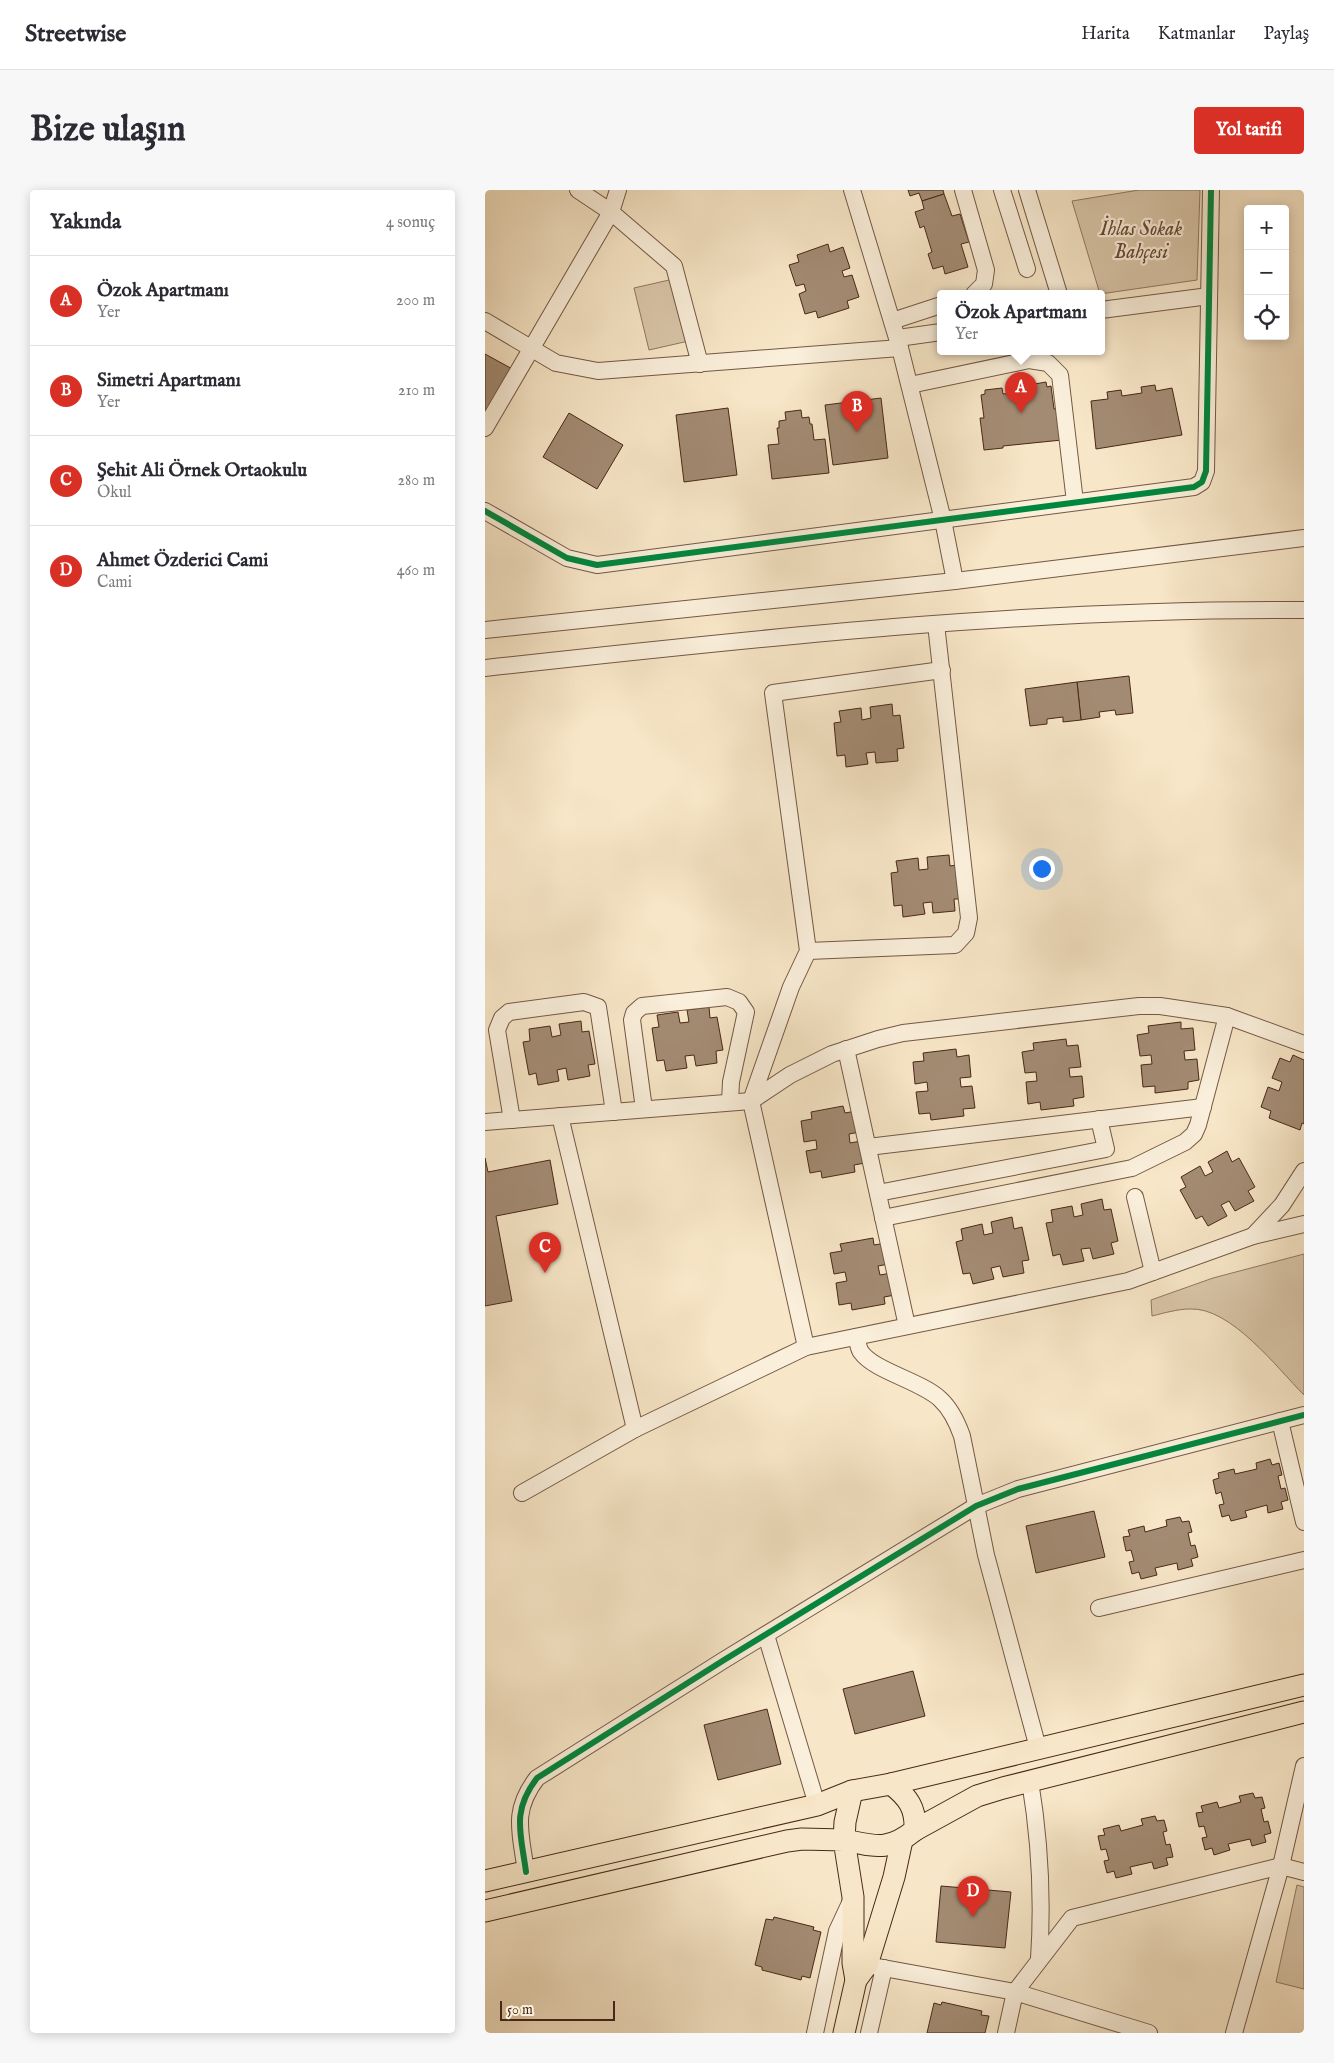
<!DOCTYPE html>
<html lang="tr">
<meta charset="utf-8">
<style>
:root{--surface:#fff;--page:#f7f7f7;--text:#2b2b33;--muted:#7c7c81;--line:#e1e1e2;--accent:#d93025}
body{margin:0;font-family:"IM FELL English",serif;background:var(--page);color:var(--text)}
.controls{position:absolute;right:15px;top:15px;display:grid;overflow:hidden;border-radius:5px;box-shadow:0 2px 12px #0003}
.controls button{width:45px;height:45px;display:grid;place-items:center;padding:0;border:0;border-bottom:1px solid var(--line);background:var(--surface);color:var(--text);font:25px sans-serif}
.scale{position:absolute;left:15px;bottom:12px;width:115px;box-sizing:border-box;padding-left:5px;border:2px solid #492818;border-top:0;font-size:14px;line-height:18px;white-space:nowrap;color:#492818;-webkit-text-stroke:4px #faefdb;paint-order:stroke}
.you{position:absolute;left:556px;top:678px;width:18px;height:18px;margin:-12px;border:4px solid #fff;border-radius:50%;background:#1a73e8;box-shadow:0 0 0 8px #1a73e833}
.badge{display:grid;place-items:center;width:32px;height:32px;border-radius:50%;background:var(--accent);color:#fff;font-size:16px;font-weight:700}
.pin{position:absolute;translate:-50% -41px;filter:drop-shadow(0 1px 2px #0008)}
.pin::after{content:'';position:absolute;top:26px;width:18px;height:15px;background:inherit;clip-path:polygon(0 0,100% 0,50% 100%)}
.popup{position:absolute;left:452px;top:100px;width:168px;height:65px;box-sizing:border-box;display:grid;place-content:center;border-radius:5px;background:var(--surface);filter:drop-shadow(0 1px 4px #0005);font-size:16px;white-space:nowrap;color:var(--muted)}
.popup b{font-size:19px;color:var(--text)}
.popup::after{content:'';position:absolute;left:50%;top:100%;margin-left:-10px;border:10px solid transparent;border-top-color:var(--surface)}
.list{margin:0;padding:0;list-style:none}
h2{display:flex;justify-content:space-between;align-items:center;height:65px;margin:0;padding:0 20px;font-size:21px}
h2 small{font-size:16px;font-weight:400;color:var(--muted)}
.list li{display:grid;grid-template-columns:32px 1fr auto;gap:15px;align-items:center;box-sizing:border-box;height:90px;padding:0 20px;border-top:1px solid var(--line)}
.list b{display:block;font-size:19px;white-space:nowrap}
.list p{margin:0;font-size:16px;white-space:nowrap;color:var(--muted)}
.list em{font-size:16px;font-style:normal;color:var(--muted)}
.icon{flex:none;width:28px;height:28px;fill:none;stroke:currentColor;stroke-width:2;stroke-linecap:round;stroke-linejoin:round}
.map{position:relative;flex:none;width:819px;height:1843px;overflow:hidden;border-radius:5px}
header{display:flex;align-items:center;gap:30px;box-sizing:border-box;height:70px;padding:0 25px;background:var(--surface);border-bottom:1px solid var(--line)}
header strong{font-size:24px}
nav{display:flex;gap:28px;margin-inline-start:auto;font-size:18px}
.intro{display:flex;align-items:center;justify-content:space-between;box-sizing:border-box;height:120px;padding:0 30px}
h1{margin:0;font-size:35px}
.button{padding:12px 22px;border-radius:5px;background:var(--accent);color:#fff;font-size:18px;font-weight:700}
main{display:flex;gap:30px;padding:0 30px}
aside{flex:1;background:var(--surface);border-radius:5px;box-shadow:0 2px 12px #0003}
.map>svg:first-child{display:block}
.green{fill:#d9c6a9;stroke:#917760}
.building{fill:#a38b73;stroke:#492818}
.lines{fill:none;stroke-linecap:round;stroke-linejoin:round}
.minor-casing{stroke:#745844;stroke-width:18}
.major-casing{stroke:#492818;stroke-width:23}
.minor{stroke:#faefdb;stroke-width:16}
.major{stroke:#f7e6c7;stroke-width:21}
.cycleway-casing{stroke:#faefdb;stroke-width:9}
.cycleway{stroke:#00873e;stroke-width:6}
.labels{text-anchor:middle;stroke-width:4.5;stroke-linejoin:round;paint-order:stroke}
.park-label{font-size:20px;font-style:italic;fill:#664835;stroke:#faefdb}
</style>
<header>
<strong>Streetwise</strong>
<nav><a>Harita</a><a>Katmanlar</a><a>Paylaş</a></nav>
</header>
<div class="intro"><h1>Bize ulaşın</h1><a class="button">Yol tarifi</a></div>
<main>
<aside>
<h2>Yakında<small>4 sonuç</small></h2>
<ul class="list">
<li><span class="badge">A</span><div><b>Özok Apartmanı</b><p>Yer</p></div><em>200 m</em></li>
<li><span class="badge">B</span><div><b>Simetri Apartmanı</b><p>Yer</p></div><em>210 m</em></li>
<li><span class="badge">C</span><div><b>Şehit Ali Örnek Ortaokulu</b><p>Okul</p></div><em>280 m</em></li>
<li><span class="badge">D</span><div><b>Ahmet Özderici Cami</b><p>Cami</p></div><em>460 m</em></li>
</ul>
</aside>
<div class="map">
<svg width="819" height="1843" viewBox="0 0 819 1843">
<rect width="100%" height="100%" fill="#f7e6c7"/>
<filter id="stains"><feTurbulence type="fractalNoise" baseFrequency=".004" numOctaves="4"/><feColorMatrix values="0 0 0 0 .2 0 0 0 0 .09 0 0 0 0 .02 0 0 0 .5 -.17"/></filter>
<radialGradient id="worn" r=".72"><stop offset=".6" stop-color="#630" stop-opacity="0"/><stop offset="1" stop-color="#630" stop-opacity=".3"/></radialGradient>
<g class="green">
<path d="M654,0H715L712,90L615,104L587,11Z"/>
<path d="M193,88L208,150L164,160L149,98Z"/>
<path d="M819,1064V1205C792,1178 746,1117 705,1119C693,1119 679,1123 667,1126L666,1110L728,1088Z"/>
<path d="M812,1695L819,1697V1799L791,1792Z"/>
</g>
<g class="building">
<path d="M423,0H458L459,4L437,11L434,3L425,6Z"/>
<path d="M459,4L467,26L475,24L484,52L476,54L483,77L460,84L458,76L448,79L443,64L447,62L439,36L435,38L430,22L439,19L437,11Z"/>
<path d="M343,54L345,62L358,57L365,78L357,81L359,87L367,85L374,107L362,111L364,118L333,128L331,121L320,124L314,104L321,101L319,94L311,96L304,75L314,72L312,65Z"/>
<path d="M0,164L31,181L7,224L0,221Z"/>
<path d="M561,192L562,197L566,196L569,219L573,218L577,250L518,256V258L499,260L495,228H499L496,205L500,204V200L517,198L518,204L545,201L544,195Z"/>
<path d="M670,195L671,201L687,198L697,245L611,259L606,211L623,209L622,202L636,200L637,206L657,203L656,197Z"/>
<path d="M396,208L403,268L348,275L340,215Z"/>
<path d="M243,218L252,285L199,292L191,225Z"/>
<path d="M316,220L317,228L324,227L325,234H327L329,250L340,249L344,283L287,289L283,255L294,254L292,238H294V231L301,230L300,222Z"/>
<path d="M84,223L138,255L112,299L58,267Z"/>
<path d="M644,486L648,523L631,525L630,520L614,522L615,527L596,530L592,492Z"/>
<path d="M592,492L596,530L578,532V527L562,529V534L545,536L540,499Z"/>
<path d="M407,514L408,526L415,525L419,558L412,559L413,571L391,573L390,562L381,563L383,574L361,577L360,565L352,566L349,533L356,532L354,521L376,518L377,530L386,528L385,517Z"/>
<path d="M464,665L465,676L472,675L476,709H469L470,721L448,723L447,712L438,713L440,724L418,727L417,715L409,716L406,683L413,682L411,671L433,668L434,680L443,679L442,667Z"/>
<path d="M224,817L225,828L232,827L238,860L231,861L232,873L211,876L209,865L200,866L202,878L181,881L179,870L172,871L167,838L174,837L172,825L193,822L195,833L204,832L202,820Z"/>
<path d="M96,831L97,842L104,841L110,874L103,875L105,886L83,890L81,878L72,880L74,891L53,895L51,883L44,885L38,852L45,851L44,839L65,836L67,847L76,845L74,834Z"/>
<path d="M696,832V839L708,838L710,860L699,861L700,870L712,869L714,890L703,892V899L670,903V896L658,897L656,875L667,874L666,865L655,866L652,845L664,843L663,836Z"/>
<path d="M581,849L582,856L593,855L596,877L584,878L585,887L597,886L599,907L588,909L589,916L556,920L555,912L543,914L541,892L552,891L551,882L540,883L537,862L549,860L548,853Z"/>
<path d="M471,859L472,867L484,865L486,887L475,888L476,897L487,896L490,918L478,919L479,926L446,930L445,923L434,924L431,902L443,901L442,892L430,894L428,872L439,871L438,863Z"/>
<path d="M808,865L819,870V934L817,933L815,940L784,928L786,921L776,917L783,897L794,901L797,892L787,888L795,868L805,872Z"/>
<path d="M358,916L360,923L371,921L375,942L364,944L365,953L376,951L380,973L369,975L370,982L337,988L336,981L325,983L321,961L332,959L331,950L319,952L316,931L327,929L326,922Z"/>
<path d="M742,961L747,972L754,968L770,997L763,1001L769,1011L750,1021L744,1011L736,1015L742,1026L723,1036L717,1026L711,1029L695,1000L701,997L696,987L715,976L720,986L728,982L723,972Z"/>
<path d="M0,968L3,982L65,970L73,1014L11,1026L27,1111L0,1116Z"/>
<path d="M617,1009L619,1020L626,1019L633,1051L626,1053L629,1064L608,1069L605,1058L596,1059L599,1071L578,1075L575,1064L568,1066L561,1033L568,1032L566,1020L587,1016L589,1027L598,1025L596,1014Z"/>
<path d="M527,1027L529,1039L537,1037L544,1070L537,1071L539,1083L518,1087L515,1076L506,1078L509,1089L488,1094L485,1083L478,1084L471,1052L478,1050L476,1039L497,1034L499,1045L508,1043L506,1032Z"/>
<path d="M388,1048L389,1055L401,1053L404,1074L393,1076L395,1085L406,1083L410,1105L399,1107L400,1114L367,1120L366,1113L354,1115L351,1093L362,1091L360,1082L349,1084L345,1063L357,1061L355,1054Z"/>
<path d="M785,1269L787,1275L794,1273L797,1285L793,1286L796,1299L800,1298L803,1310L796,1312L798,1319L783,1323L782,1315L760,1321L762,1327L746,1331L744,1325L737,1327L734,1315L739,1314L736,1302L731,1304L728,1290L734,1288L733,1283L749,1279L750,1284L772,1279L771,1273Z"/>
<path d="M609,1321L620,1367L551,1383L541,1336Z"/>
<path d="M695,1327L697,1332L704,1331L707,1342L703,1343L706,1356L710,1355L713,1367L706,1369L708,1376L693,1380L692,1373L670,1378L672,1385L656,1389L654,1382L647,1384L644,1372L649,1371L646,1360L641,1361L638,1347L645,1346L643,1340L659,1336L660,1342L682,1336L681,1330Z"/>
<path d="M428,1481L440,1526L370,1544L358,1499Z"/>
<path d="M282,1519L296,1574L233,1590L219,1535Z"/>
<path d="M768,1603L770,1608L777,1607L780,1618L776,1619L779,1632L783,1631L786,1643L779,1645L781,1652L767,1656L765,1649L743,1654L745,1660L729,1665L727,1658L720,1660L717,1648L722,1647L719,1636L714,1637L711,1623L718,1622L716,1616L732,1612L734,1618L756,1612L754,1606Z"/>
<path d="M670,1626L672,1631L679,1630L682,1641L678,1642L681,1655L685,1654L688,1667L681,1668L683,1675L669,1679L667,1672L645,1677L647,1684L631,1688L629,1681L622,1683L619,1671L624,1670L621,1659L616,1660L613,1646L620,1645L618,1639L634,1635L636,1641L658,1635L656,1629Z"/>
<path d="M456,1696L526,1702L520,1758L451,1752Z"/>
<path d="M289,1727L329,1737L328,1740L336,1742L325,1788L317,1786L316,1790L277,1780V1777L270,1775L281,1729L288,1730Z"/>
<path d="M457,1812L497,1821L496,1825L504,1826L500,1843H442L449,1813L456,1815Z"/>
</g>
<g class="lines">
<defs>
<g id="minor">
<path d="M93,0L126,22L189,76L215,174"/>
<path d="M367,0L415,158L458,330L470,391"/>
<path d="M478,0L501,80L499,94L489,104"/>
<path d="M517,0L542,79"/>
<path d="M542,0L574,104"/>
<path d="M616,120L724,106"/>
<path d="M0,131L71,173L113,181L415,158"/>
<path d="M407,131L456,115"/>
<path d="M413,148L456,142"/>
<path d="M425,195L544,170L563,173L575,185L590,312"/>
<path d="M0,238L126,22L133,0"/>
<path d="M0,321L82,368L112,375L709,297L717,292L721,281L726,0"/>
<path d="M0,440L470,391L819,348"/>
<path d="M0,478C272,448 545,418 819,420"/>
<path d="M323,761L470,755L481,743L484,728L451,434"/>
<path d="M361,859L422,1136"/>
<path d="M159,919L147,830L149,823L157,816L242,807L254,812L261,822L246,892L245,912"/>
<path d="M75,926L150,1239"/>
<path d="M27,930L12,840L17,828L24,822L99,812L113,817L129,922"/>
<path d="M0,932L266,911L305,885L347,864L393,849L418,843L654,816H675L742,826L819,854"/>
<path d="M383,957L718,917"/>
<path d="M393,1003L621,959L614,929"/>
<path d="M650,1007L668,1082"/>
<path d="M398,1028L647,978L700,952L709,944L713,935L742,826"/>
<path d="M768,1046L797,1015L819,981"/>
<path d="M371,1147C373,1151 373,1158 376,1162C389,1181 436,1191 455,1209C466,1219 472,1232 477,1246L501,1365L553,1558"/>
<path d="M321,1157L266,911L306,797L323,761L288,503L457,480"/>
<path d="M795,1231L819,1332"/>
<path d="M37,1303L150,1239L321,1157L643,1091L768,1046L819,1034"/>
<path d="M614,1418L819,1370"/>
<path d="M281,1445L332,1615"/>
<path d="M545,1591C555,1651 558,1709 554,1769"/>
<path d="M41,1682C36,1643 26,1622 52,1588L239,1470L491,1316L533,1299L819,1225"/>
<path d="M382,1775L530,1802L664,1843"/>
<path d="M330,1843L352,1741L366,1711"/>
<path d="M384,1843L399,1778"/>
<path d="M521,1843L530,1802L587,1728L796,1676L819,1682"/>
<path d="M749,1843L796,1676L819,1576"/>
</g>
<g id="major">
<path d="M367,1601L360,1632L359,1650C390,1656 403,1662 430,1640C431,1618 423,1607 406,1594"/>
<path d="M430,1640L492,1606L518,1598L819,1522"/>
<path d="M0,1691L332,1615L367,1601L406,1594L819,1495"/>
<path d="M0,1721L302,1651L317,1649L359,1650L368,1707V1773L371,1790"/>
<path d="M359,1843L371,1790L382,1775L409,1687L417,1650"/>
</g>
</defs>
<use href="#minor" class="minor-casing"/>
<use href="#major" class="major-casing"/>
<use href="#minor" class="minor"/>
<use href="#major" class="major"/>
<defs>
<g id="cycleway">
<path d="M0,321L82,368L112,375L709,297L717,292L721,281L726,0"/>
<path d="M41,1682C36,1643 26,1622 52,1588L239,1470L491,1316L533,1299L819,1225"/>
</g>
</defs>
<use href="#cycleway" class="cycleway-casing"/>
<use href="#cycleway" class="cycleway"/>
</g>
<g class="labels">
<g class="park-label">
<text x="656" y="45">İhlas Sokak<tspan x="656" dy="23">Bahçesi</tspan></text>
</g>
</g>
<rect width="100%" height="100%" filter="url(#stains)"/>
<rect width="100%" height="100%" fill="url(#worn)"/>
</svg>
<div class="controls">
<button>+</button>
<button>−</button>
<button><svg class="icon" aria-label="locate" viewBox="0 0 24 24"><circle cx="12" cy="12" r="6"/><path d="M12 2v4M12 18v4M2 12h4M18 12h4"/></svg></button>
</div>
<div class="scale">50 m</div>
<div class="you"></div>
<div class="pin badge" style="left:536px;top:223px">A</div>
<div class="popup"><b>Özok Apartmanı</b>Yer</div>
<div class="pin badge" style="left:372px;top:242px">B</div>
<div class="pin badge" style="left:60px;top:1083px">C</div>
<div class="pin badge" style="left:488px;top:1727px">D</div>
</div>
</main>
